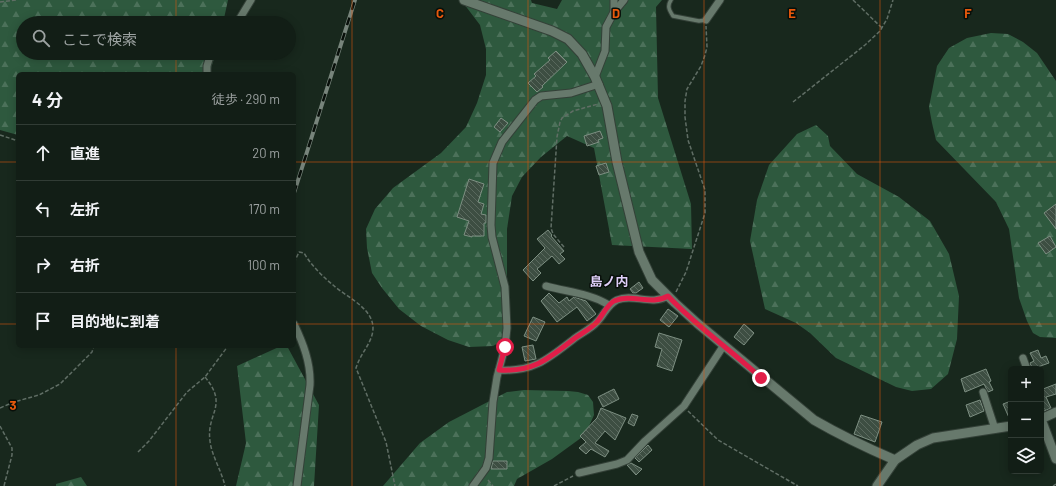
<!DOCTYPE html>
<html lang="ja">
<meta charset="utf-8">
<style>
:root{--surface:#121e16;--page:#1b271f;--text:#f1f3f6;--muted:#9ca2a1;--line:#313c35}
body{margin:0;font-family:Barlow,"Noto Sans JP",sans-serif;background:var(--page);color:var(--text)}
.controls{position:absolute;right:12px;bottom:12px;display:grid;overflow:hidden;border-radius:6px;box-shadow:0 2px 10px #0003}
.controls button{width:36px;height:36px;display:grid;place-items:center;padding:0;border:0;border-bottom:1px solid var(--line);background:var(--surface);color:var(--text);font:20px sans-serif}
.stop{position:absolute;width:12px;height:12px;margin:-9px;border:3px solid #e11d48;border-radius:50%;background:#fff}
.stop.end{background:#e11d48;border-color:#fff;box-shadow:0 1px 4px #0008}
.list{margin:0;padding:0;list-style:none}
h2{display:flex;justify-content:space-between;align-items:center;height:52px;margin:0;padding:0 16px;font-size:17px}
h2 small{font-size:13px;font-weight:400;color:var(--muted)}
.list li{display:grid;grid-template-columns:26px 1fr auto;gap:12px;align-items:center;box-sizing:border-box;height:56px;padding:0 16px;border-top:1px solid var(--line)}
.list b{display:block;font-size:15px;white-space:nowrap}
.list em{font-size:13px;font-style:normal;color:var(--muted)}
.icon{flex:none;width:22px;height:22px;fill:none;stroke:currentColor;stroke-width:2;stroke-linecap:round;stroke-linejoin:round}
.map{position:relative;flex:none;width:1056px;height:486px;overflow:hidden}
.search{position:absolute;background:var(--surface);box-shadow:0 2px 10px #0003;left:16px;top:16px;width:280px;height:44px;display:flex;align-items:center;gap:10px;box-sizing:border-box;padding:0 14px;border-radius:22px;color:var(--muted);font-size:15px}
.panel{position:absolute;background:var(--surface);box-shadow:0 2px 10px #0003;left:16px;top:72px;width:280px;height:276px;border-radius:6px}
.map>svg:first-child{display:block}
.forest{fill:url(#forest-firs)}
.building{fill:url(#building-back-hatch);stroke:#7d8f82}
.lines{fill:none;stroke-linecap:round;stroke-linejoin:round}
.lane-casing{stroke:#344138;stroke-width:5.5}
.street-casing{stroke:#344138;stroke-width:9}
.secondary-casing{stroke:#344138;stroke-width:11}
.path{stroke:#606e65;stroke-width:1.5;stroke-dasharray:4 2;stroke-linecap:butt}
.lane{stroke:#67796c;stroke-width:3.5}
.street{stroke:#67796c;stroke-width:7}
.secondary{stroke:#67796c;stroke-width:9}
.rail-casing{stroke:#77847b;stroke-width:4}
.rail{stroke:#080f0a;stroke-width:2.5;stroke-dasharray:8;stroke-linecap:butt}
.route{stroke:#e11d48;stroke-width:5}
.grid{fill:none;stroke:#e8590c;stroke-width:1;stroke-opacity:0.55}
.labels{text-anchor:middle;stroke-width:3;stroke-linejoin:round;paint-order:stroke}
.quarter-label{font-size:13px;font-weight:bold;fill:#dfcff9;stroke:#080f0a}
.grid-label{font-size:13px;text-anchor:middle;font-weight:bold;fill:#e8590c;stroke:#080f0a;stroke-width:3;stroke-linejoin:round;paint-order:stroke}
</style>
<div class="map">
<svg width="1056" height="486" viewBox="0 0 1056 486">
<defs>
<pattern id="forest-firs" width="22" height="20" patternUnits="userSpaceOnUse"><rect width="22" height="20" fill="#2e593e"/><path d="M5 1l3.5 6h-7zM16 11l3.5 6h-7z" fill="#4c715a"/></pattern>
<pattern id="building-back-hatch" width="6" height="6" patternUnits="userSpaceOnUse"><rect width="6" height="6" fill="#3d4e42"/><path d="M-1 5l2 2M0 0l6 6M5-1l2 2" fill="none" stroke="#59685d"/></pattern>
</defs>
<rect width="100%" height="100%" fill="#18281d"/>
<g class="forest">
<path d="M0,0H228L223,23H23V53H216L209,74H18V135L0,130Z"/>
<path d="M461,0H531L532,3L557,9L562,0H662L656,7L658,98L691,204L692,249L612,245L594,148L567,136L541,157L522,177L512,196L507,229V276L509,319L507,338L493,346L469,347L448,340L421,326L399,309L382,288L372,273L367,248L366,229L375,209L393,188L441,153L466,127L477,103L486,75V49L480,25Z"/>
<path d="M991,33L1008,34L1023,42L1037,53L1056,81V338L1040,337L1033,333L1027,321L1019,298L1009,229L996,202L936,140L932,123L929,107L937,66L949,48L967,38Z"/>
<path d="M816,125L828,136L830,146L857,174L899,197L930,221L949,254L959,296L957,339L948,374L931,389L912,391L896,387L836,358L810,333L796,323L765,309L750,241L757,200L769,165L797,134Z"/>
<path d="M281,346H287L319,405L314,486H236L246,443L237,366Z"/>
<path d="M524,390L568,391L578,392L588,395L593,402L594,415L585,435L552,459L517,479L514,486H383L420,443L449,422L507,392Z"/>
<path d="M81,477L87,486H56V484Z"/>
</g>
<g class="building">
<path d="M556,51L567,62L542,86L543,87L537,92L528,83L536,76L534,74L550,60L548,58Z"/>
<path d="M501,118L508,123L500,132L494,127Z"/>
<path d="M600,131L603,138L598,140L599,142L587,146L584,136Z"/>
<path d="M606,163L609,172L599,175L596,166Z"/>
<path d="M469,179L484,184L478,202L484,204L481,214L486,215V223H484V236H472V237L464,235L469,221L457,217Z"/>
<path d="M1056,204V229L1044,213Z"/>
<path d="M548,230L552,235L551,236L564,251L560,254L565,259L559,264L552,256L537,269L541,273L533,281L523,270L545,248L537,239Z"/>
<path d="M1050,236L1056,247L1046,254L1038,243Z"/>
<path d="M639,282L643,288L636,293H633L630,289Z"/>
<path d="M549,293L559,303L567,297L569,301L574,297L586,301L596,314L587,321L577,307L557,322L541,301Z"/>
<path d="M668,309L678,316L669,327L660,320Z"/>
<path d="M533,317L545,322L536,341L524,336Z"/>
<path d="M744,324L754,333L744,345L734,337Z"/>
<path d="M659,333L682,340L672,371L657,366L662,349L655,347Z"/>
<path d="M533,345L536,359L525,361L522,347Z"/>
<path d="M1038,350L1041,358L1046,356L1049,363L1032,369L1030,363L1034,361L1030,353Z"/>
<path d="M986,369L991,381L989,382L993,390L988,392L984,384L965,392L961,379Z"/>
<path d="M1041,384L1043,389L1056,384V394L1046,397L1051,408L1042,412Z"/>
<path d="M614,389L619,399L603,407L598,397Z"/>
<path d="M980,400L984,411L970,417L966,405Z"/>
<path d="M1011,401V420H1010L1003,404Z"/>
<path d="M601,408L626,418L615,440L605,431L595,443L609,451L605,457L591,449L586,454L579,448L586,442L580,436L597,418Z"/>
<path d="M632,414L638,416L634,426L628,423Z"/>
<path d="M861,415L882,422L875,442L854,434Z"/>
<path d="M648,445L652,450L639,462L635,458Z"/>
<path d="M493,461H507V469H491Z"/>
<path d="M631,463L642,469L636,475L627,465Z"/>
</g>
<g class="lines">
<defs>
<path id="lane" d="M671,0C667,6 669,10 673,16L699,21L706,20"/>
<g id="street">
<path d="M614,12L624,0"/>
<path d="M706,20L720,0"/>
<path d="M237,23L251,0"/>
<path d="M207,74V66L211,53"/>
<path d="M595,77L605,51L606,27L614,12V0"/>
<path d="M546,286C568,292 589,293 609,305"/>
<path d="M294,324C303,343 311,363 310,385L297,486"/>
<path d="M1023,358L1027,369"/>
<path d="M499,370C534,372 548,359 575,338C582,333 592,328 597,322C605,314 607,305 617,300C633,293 651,306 668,296"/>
<path d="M983,392L995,429"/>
<path d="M579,473L617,464L627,460L645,441L684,406L724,345"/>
<path d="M473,486L486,468L489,458L493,402L497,377L505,347L507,328L505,287L492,237L491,225L493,163L502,142L535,100L541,96L571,93L599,84"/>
</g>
<g id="secondary">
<path d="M464,0L552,31L568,39L582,54L595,77L607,106L617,162L639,252L652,280L675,303L697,323L814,420C840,435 867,448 895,460"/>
<path d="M1056,412L1041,419L1056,459"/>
<path d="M877,486L895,460L917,445L933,438L1011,426"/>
</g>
</defs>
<use href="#lane" class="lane-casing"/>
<use href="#street" class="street-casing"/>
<use href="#secondary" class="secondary-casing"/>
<g class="path">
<path d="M853,0L882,28"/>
<path d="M0,2L16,0"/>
<path d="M793,102L865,45L880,31L887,19L893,0"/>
<path d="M0,135L18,141"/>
<path d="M564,247L553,234L551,228L557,137L560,122L562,118L573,111L598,104"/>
<path d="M294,263L299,252L304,253C311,265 322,276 333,285C347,298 379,310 372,335C369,346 360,355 356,368L386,442L395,486"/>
<path d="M676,292L686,272L705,213V190L688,140L685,117V101L687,89L701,66L705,55L707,47L706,26"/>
<path d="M205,377C229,406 206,413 210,441C211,454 222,472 225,486"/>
<path d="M0,408L14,402L39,395L60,384L92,352L94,346"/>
<path d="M688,411L718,440L798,486"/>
<path d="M0,426L12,448V455L4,486"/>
<path d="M138,452L149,441L187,392L205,377L228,346"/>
<path d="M488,480L493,486"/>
<path d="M554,486L573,476"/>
<path d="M1053,486L1056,484"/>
</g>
<use href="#lane" class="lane"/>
<use href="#street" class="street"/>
<use href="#secondary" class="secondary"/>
<defs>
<path id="rail" d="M294,193L355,0"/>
</defs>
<use href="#rail" class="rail-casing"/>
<use href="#rail" class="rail"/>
</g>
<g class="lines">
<path class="route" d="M505,347L499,370C534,372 548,359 575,338C582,333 592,328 597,322C603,315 606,306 614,301C632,293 651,306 668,296C696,326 731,350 761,378"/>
</g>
<path class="grid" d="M176,0V23M352,0V486M528,0V486M704,0V486M880,0V486M176,53V74M0,162H18M294,162H1056M0,324H18M294,324H1056M176,346V486"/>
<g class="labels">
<g class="quarter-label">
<text x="609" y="286">島ノ内</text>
</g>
</g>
<g class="grid-label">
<text x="440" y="18">C</text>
<text x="616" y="18">D</text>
<text x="792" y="18">E</text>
<text x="968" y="18">F</text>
<text x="13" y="410">3</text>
</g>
</svg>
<div class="controls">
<button>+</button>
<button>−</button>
<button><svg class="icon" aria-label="layers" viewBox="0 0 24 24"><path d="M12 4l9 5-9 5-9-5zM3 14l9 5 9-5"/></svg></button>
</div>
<div class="stop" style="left:505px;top:347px"></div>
<div class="stop end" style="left:761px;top:378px"></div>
<div class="search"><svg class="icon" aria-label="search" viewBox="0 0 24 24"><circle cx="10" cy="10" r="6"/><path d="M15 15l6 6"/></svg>ここで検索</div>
<section class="panel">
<h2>4 分<small>徒歩 · 290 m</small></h2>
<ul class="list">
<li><svg class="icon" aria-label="ahead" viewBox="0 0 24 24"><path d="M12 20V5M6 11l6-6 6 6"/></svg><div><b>直進</b></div><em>20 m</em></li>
<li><svg class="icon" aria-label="left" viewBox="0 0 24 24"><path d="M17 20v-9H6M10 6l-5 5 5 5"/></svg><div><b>左折</b></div><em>170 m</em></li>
<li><svg class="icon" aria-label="right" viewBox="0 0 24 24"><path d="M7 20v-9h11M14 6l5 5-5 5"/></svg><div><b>右折</b></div><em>100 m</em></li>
<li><svg class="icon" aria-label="arrive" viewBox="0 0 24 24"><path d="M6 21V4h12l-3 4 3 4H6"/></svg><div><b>目的地に到着</b></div></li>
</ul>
</section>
</div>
